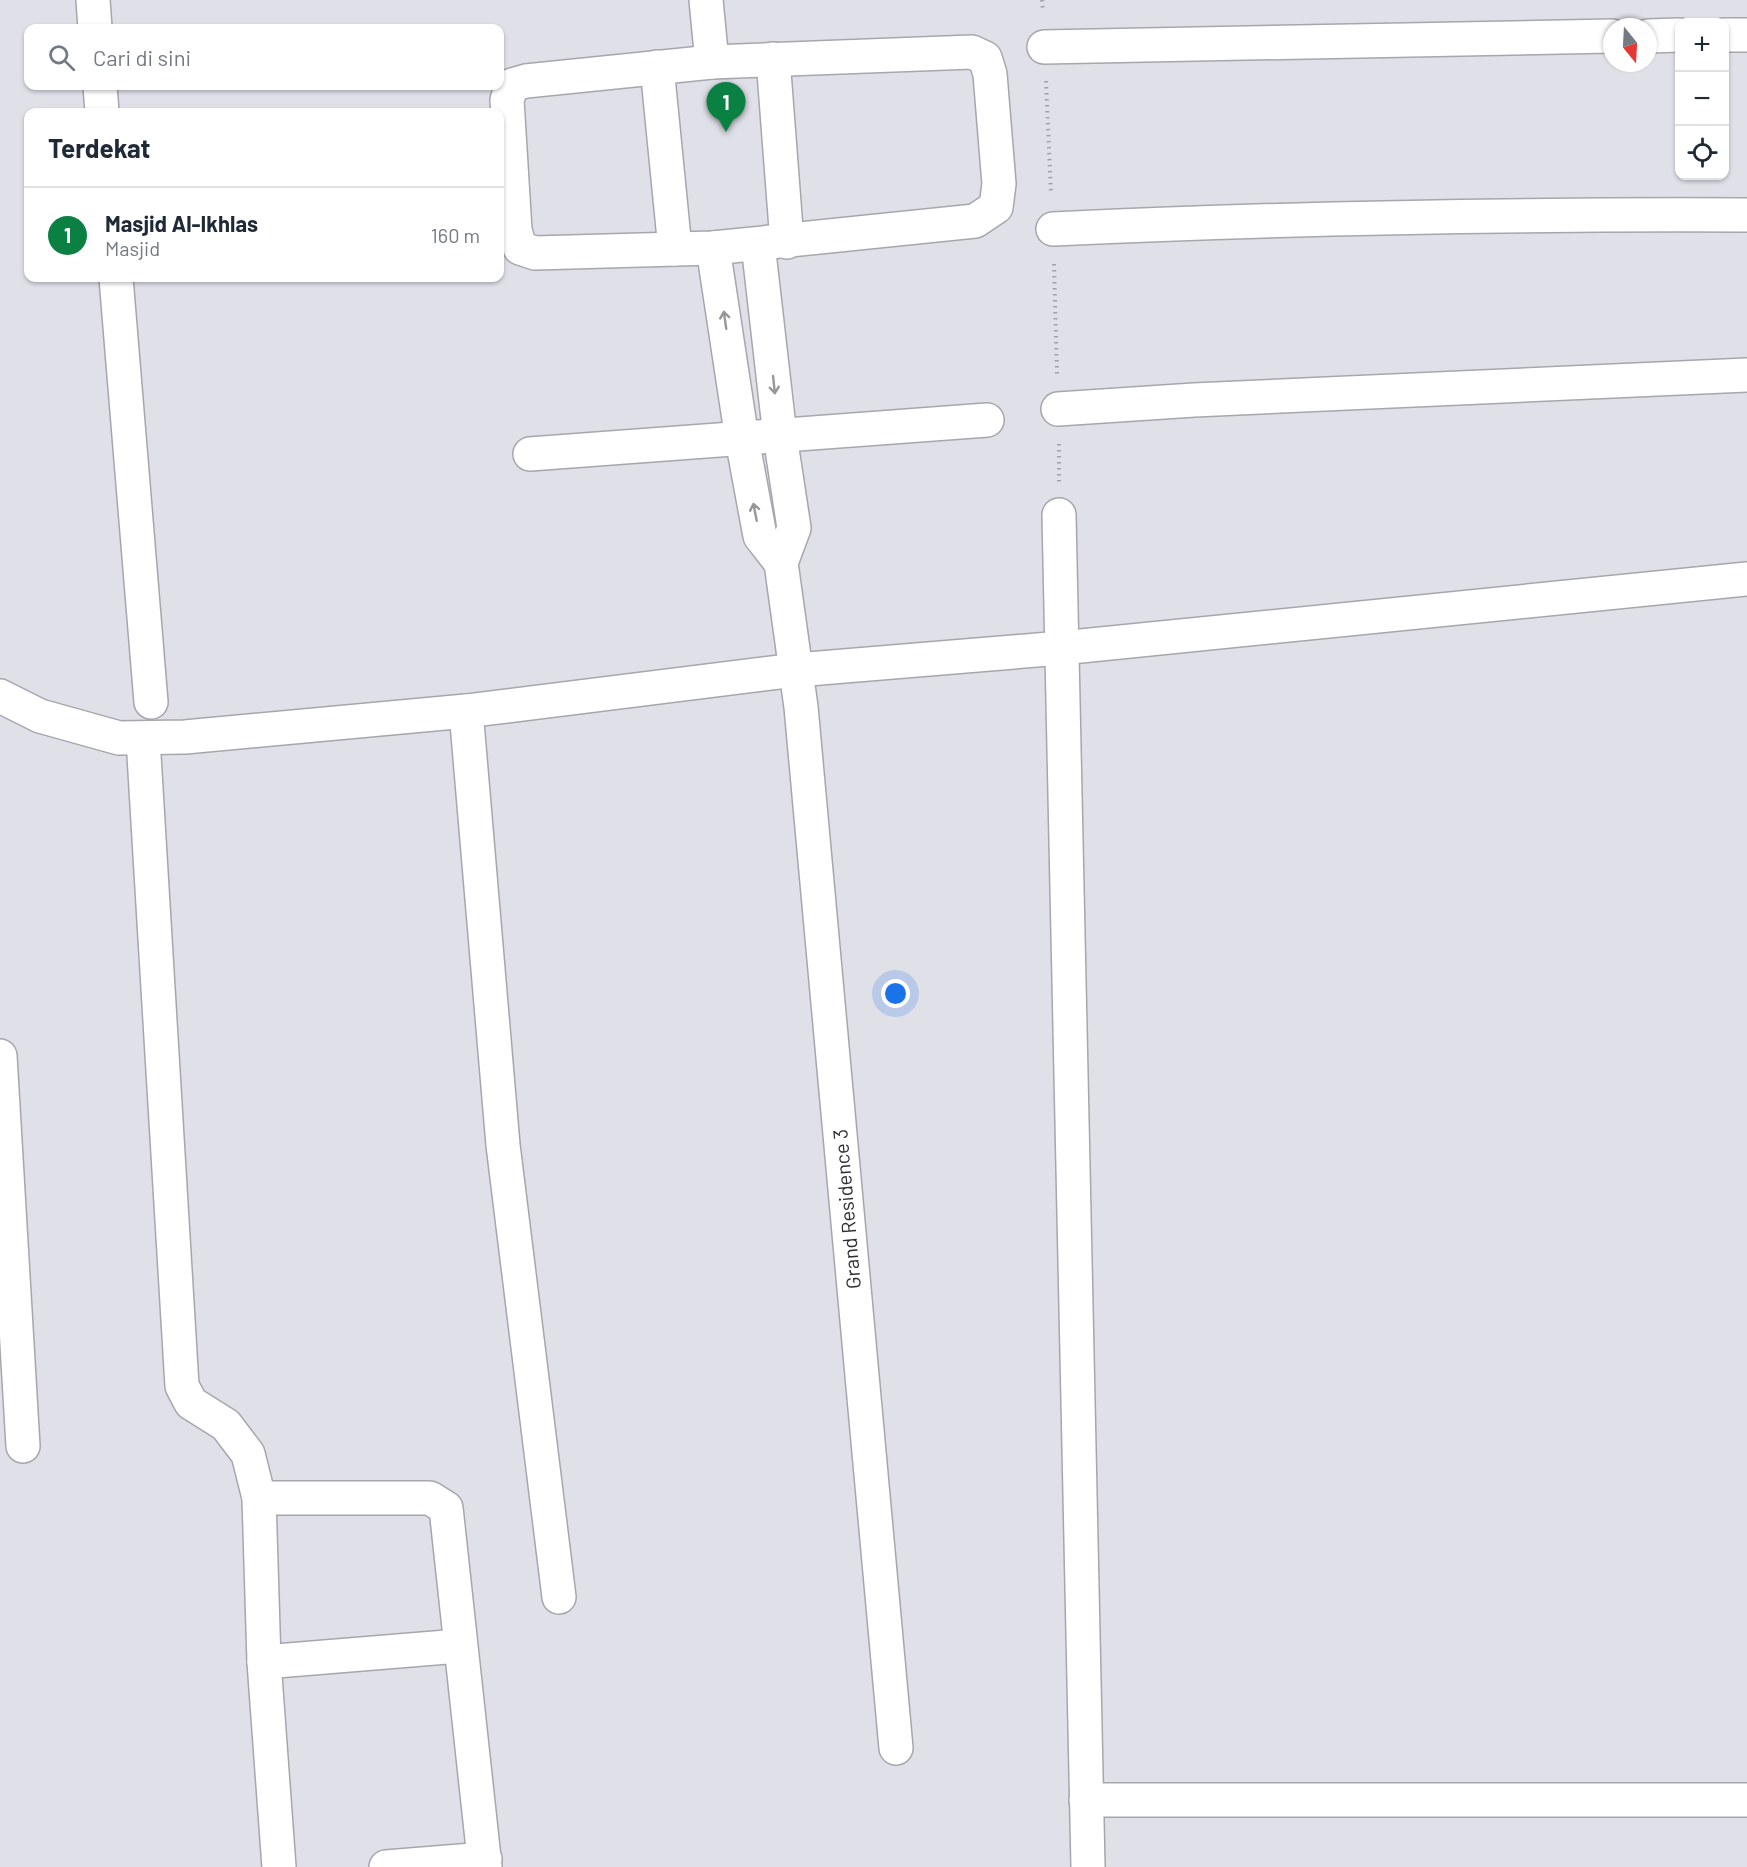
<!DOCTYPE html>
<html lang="id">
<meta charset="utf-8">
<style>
:root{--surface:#fff;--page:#f6f6f7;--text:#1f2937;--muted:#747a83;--line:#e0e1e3;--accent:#0b8043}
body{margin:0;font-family:Barlow,sans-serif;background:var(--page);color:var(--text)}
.controls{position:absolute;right:18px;top:18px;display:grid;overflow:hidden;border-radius:12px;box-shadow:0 2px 4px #0004}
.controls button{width:54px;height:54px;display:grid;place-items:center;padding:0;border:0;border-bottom:2px solid var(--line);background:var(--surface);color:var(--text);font:30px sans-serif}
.compass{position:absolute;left:1603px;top:18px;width:54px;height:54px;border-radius:50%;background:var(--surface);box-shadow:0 2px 4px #0004;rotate:162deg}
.you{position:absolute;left:896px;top:994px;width:21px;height:21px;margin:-15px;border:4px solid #fff;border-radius:50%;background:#1a73e8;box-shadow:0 0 0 9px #1a73e833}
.badge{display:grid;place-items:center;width:39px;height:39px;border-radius:50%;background:var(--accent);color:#fff;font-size:20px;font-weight:700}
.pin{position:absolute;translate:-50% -50px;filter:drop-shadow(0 2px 3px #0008)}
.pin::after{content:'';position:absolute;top:32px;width:21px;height:18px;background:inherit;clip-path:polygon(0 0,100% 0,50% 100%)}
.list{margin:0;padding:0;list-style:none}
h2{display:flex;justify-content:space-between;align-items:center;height:78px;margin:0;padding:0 24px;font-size:26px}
h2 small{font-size:20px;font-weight:400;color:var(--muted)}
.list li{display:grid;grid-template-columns:39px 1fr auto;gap:18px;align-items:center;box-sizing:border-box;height:96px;padding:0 24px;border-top:2px solid var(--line)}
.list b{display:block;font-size:22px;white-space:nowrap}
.list p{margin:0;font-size:20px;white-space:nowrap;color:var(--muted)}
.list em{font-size:20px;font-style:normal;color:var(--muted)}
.icon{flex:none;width:33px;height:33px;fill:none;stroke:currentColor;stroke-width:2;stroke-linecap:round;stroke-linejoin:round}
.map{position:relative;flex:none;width:1747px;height:1867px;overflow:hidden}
.search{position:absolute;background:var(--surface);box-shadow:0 2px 4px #0004;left:24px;top:24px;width:480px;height:66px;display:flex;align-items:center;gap:15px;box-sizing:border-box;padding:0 21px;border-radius:12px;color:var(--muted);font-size:22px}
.panel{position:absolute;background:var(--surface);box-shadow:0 2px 4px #0004;left:24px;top:108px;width:480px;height:174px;border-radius:12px}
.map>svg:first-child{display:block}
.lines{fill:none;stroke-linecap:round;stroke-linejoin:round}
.street-casing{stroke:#a6a6ae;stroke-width:36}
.secondary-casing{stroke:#a6a6ae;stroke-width:36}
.path{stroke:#a0a0a7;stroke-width:4;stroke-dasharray:1.5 4.5;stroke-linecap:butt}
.street{stroke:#fff;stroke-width:33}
.secondary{stroke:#fff;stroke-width:33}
.oneway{stroke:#979798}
.labels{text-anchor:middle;stroke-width:4.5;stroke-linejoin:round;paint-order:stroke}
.street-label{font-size:20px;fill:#2f2f32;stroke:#fff}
</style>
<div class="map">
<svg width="1747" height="1867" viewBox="0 0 1747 1867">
<rect width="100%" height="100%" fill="#e0e0e9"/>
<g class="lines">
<defs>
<g id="street">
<path d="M93,0L95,28"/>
<path d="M706,0L712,62"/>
<path d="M1724,35H1747"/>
<path d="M1648,36L1680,35"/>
<path d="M1044,47L1612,36"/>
<path d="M972,52L985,58L990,74L999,184L996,207L975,221L713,248L535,253L520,248L515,230L507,100L512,85L526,81L712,62Z"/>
<path d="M773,59L787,242"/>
<path d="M657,67L675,249"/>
<path d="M100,86L102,112"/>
<path d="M1053,229C1284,218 1515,214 1747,215"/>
<path d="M758,244L780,436L794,528L781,563L801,707L896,1748"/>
<path d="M713,248L742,439L760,536L781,563"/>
<path d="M116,278L151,702"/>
<path d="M1058,409L1194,400L1747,375"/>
<path d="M530,454L987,420"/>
<path d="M1059,515L1088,1867"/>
<path d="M466,711L503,1145L559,1597"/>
<path d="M143,739L182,1386L191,1403L226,1425L248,1454L259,1498L264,1662L279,1867"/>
<path d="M0,1056L23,1446"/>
<path d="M259,1498H430L446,1508L485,1867"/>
<path d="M264,1662L459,1646"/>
<path d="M1086,1800H1747"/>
<path d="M386,1867L485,1859"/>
</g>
<path id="secondary" d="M0,696L40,716L119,738L185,737L466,711L796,670L1061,648L1747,579"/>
</defs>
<use href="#street" class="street-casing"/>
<use href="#secondary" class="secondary-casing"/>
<g class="path">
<path d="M1042,0L1043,11"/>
<path d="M1046,81L1051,194"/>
<path d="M1054,264L1057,374"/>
<path d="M1059,444V482"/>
</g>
<use href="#street" class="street"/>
<use href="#secondary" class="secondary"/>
</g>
<defs><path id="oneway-shaft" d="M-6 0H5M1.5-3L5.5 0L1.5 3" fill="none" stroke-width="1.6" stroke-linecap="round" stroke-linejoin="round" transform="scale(1.5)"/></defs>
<g class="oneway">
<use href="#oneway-shaft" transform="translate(725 320) rotate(-98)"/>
<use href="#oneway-shaft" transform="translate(774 385) rotate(84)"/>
<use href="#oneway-shaft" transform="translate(755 512) rotate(-101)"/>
</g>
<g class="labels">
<g class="street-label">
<text transform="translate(847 1209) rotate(-95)" y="7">Grand Residence 3</text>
</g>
</g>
</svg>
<div class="controls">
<button>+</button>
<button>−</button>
<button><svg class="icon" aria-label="locate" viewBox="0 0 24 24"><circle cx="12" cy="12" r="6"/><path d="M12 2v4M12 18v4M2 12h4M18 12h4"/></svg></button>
</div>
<svg class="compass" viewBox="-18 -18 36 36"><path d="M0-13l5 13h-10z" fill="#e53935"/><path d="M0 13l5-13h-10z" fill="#747a83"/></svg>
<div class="you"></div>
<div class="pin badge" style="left:726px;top:132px">1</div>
<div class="search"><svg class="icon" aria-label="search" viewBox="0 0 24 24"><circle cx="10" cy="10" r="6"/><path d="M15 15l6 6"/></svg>Cari di sini</div>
<section class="panel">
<h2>Terdekat<small></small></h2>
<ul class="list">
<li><span class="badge">1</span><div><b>Masjid Al-Ikhlas</b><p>Masjid</p></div><em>160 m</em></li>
</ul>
</section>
</div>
